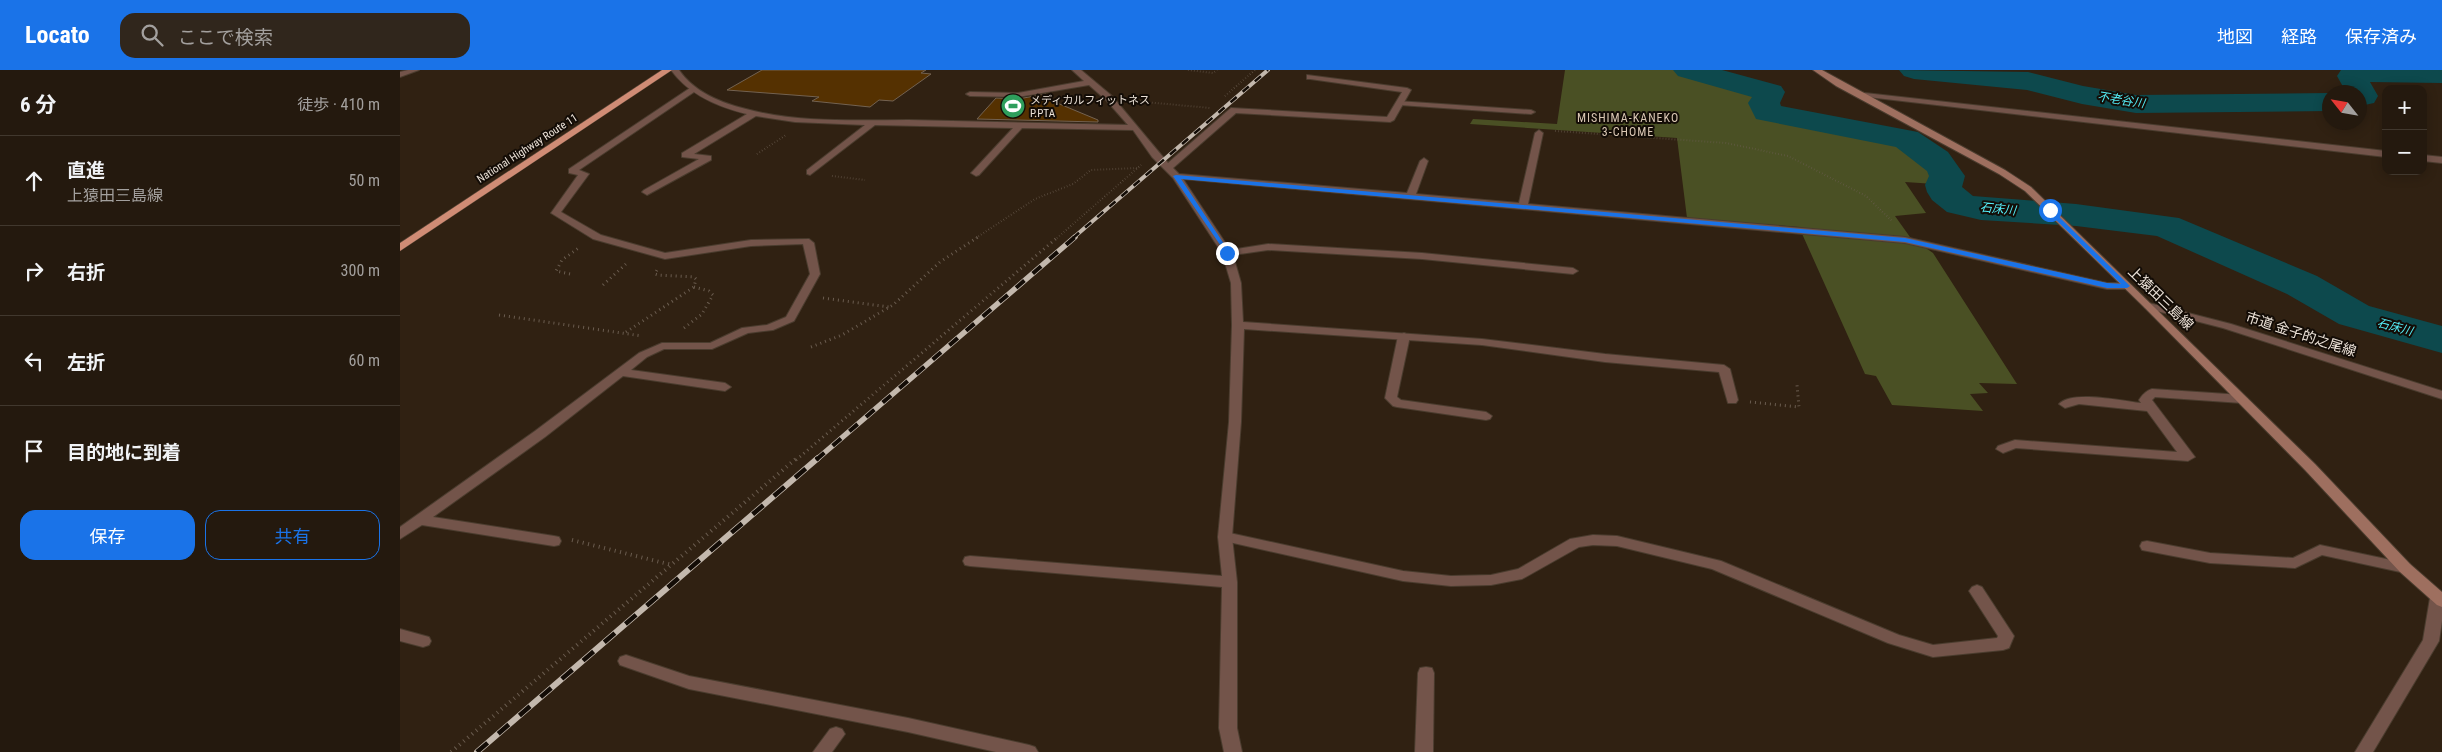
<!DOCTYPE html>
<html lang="ja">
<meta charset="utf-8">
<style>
:root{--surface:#24190e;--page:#30261c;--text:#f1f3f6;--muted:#a3a09e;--line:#41382e;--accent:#1a73e8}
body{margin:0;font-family:"Roboto Condensed","Noto Sans JP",sans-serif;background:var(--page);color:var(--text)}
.controls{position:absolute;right:15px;top:15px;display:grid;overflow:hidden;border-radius:10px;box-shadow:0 2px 12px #0003}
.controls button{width:45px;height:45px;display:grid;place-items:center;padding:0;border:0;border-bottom:1px solid var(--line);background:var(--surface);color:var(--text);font:25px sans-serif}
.compass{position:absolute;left:1922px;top:15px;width:45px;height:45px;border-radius:50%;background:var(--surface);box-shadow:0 2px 12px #0003;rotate:301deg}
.stop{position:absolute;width:15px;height:15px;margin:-11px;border:4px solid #1a73e8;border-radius:50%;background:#fff}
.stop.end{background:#1a73e8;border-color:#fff;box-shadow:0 1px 5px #0008}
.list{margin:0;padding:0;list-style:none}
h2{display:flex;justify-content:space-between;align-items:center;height:65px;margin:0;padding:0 20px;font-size:21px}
h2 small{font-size:16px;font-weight:400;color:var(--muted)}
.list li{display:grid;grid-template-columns:32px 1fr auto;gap:15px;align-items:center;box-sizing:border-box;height:90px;padding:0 20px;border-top:1px solid var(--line)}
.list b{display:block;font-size:19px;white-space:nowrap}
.list p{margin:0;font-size:16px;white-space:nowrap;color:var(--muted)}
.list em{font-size:16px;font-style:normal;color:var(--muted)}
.actions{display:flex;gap:10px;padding:15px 20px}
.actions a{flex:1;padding:11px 0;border:1px solid var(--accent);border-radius:15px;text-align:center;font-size:18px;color:var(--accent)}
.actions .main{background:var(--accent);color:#fff}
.icon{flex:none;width:28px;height:28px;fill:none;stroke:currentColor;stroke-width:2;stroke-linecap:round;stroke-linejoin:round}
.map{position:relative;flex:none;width:2042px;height:682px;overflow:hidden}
header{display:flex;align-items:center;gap:30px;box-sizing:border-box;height:70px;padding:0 25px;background:var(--accent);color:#fff}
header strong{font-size:24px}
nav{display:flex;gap:28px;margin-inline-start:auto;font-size:18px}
.search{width:350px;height:45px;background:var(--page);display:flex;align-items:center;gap:12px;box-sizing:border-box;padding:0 18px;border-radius:15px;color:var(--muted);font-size:19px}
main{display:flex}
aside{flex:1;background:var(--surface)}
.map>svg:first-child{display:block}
.green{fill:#4a5024}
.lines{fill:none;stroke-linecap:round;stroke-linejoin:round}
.river{fill:#0d494d;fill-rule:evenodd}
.building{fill:#553101;stroke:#736251}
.service-casing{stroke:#4a3c2e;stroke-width:2}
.minor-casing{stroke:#4a3c2e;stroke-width:2}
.tertiary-casing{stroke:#4a3c2e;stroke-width:2}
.secondary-casing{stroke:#4a3c2e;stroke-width:2}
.trunk-casing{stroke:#4a3c2e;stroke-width:1}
.path-far2{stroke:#6a5c4f;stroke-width:2;stroke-dasharray:0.5 2.5;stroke-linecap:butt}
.path-far1{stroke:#6a5c4f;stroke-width:3;stroke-dasharray:1 4;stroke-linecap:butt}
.path{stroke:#6a5c4f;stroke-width:4;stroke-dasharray:1 4.5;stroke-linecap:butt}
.service{fill:#73544a;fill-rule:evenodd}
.minor{fill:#73544a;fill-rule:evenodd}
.tertiary{fill:#73544a;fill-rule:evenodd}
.secondary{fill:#9e6f5f;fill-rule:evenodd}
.trunk{fill:#d08c75;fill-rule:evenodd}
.rail-far2-casing{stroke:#c3b8ad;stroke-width:4}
.rail-far1-casing{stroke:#c3b8ad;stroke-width:5.5}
.rail-casing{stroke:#c3b8ad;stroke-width:6}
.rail-far2{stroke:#130c06;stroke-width:2.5;stroke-dasharray:8;stroke-linecap:butt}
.rail-far1{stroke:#130c06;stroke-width:4;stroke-dasharray:11;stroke-linecap:butt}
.rail{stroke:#130c06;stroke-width:4.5;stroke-dasharray:14;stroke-linecap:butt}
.route{fill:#1a73e8}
.labels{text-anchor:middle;stroke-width:4;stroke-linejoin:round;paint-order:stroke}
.far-poi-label{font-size:11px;fill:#ebe1d7;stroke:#130c06;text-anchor:start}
.far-street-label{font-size:11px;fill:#ebe1d7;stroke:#130c06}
.far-water-label{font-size:12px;font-style:italic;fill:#54edf7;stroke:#130c06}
.far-neighbourhood-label{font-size:12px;letter-spacing:1px;fill:#dbc8b5;stroke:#130c06}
.street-label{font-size:14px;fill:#ebe1d7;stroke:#130c06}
</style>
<header>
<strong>Locato</strong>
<div class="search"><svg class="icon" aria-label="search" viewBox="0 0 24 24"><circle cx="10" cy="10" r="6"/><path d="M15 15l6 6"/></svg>ここで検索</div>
<nav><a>地図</a><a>経路</a><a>保存済み</a></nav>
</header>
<main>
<aside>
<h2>6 分<small>徒歩 · 410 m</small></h2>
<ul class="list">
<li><svg class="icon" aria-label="ahead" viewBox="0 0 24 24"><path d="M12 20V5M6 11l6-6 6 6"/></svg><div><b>直進</b><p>上猿田三島線</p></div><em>50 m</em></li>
<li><svg class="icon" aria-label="right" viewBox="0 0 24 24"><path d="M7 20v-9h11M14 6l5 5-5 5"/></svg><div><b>右折</b></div><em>300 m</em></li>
<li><svg class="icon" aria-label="left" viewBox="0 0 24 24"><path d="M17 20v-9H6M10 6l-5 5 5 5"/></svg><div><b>左折</b></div><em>60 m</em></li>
<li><svg class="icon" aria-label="arrive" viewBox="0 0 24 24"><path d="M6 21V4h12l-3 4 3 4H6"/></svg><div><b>目的地に到着</b></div></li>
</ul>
<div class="actions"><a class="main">保存</a><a>共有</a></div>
</aside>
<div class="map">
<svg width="2042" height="682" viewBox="0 0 2042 682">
<rect width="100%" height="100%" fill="#302112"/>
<path class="green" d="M1165,0H1279L1362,21L1361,41L1370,47L1501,72L1516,78L1538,103L1535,114L1505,112L1526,143L1495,146L1510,167L1533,183L1617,314L1579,313L1588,323L1570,324L1583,341L1492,335L1476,306L1465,304L1399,157L1287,148L1277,68L1070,54L1073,49L1157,54Z"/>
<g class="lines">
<g class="river">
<path d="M1273,0H1322L1381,16L1385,22L1380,33L1381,36L1518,62L1548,82L1565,106L1562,117L1573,126L1676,134L1779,148L1917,206L1969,236L2042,256V283L1939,254L1887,224L1757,166L1676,156L1581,150L1547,142L1532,130L1527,122L1525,115L1529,106L1527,101L1496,77L1356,49L1348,33L1352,27L1278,6Z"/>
<path d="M1499,0L1628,2L1683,16L1736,25L1930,23V41L1736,43L1682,34L1627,20L1514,9L1504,6Z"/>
<path d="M1941,0H2042V13L1970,12L1978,26L1974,33L1960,36V22H1946L1937,6Z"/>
</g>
</g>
<g class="building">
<path d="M362,0H526L521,3L531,4L493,31L479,30L470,37L412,31L419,27L327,20Z"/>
<path d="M646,24L650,30L698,50V52L577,49L596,28L618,29Z"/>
</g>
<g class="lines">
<defs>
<g id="service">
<path d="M290,18L297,20L179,100L189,104L161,142L201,165L265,183L351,170L409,169L414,173L420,204L394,251L373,260L348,263L312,279H264L247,287L231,300L325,313L331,317L325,321L223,306L145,367L33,447L154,466L159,467L161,471L159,475L154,476L22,455L0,469V457L135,361L239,283L262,273H310L342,258L367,255L386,247L410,204L403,174L351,176L265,189L193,169L151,143L178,105L169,103V99Z"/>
<path d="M997,31L1131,40L1135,42L1131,44L1000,35H997Z"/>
<path d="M1004,263L1010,266L997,327L1001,330L1086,342L1092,346L1090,349L1086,350L997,337L993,336L985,328L998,266Z"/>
<path d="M825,462L1003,501L1051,506L1091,505L1118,499L1170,469L1193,465L1217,466L1321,491L1499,565L1533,575L1597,568L1598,566L1569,521L1572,517L1577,515L1582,517L1614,566L1609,578L1603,580L1533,587L1488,573L1312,499L1217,476L1193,475L1179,477L1122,509L1091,515L1051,516L1003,511L820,470L818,467L820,464Z"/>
<path d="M1747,471L1810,483L1893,488L1920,475L2005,493L2010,494L2012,498L2010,502L2005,503L1922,485L1895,498L1810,493L1742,480L1740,476L1742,472Z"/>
<path d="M0,559L29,567L31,571L29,575L23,577L0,571Z"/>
<path d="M226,585L289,606L508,648L629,675L635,677L638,682H596L508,662L289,619L220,595L218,591L220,587Z"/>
<path d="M1026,597L1032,598L1034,603L1033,682H1015L1018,603L1020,598Z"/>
</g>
<g id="minor">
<path d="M271,0H279C294,22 321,33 346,39C398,53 455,50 508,50C582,52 655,53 728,55L706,30L689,15L618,27L570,26L566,24L570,22L618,23L684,11L672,0H681L712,26L768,93L831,38L987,47L1002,22L910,9H907V5L1007,18L1011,20L994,50L990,52L836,43L773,98L779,104L1007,123L1020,91L1024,88L1028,91L1016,124L1119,133L1135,63L1139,60L1143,63L1128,134L1505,167L1707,213H1727L1732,216L1727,219H1707L1505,173L783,109L830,180L868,174L1022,183L1173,198L1178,201L1173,204L1022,189L868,180L833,185L841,213L843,252L1082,269L1205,284L1324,295L1330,299L1338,330L1336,333H1328L1319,302L1205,292L1082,275L844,259L841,352L832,467L837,512V658L842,682H824L819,658L822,517L570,496L565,495L563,491L565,487L570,486L822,506L818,467L829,352L832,255L831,213L822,183L773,108L752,87L733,60L622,58L579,105L576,106L571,103L573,101L613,58L475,55L410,105L407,104V100L465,55L395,52L356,46L294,84L311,86V90L247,125L242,122L244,120L299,89L282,87V83L347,44C318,37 289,25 271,0Z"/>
<path d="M1456,22L1986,81V87L1459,26L1455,24Z"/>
<path d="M2023,85L2042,87V93L2023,91Z"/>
<path d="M1749,233L1831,254L2042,321V329L1823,258L1745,238L1744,236L1745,234Z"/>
<path d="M1752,319L1842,325L1848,329L1842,333L1755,327L1752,330L1795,387L1788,391L1616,378L1603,383L1596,379L1598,376L1615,370L1777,382L1747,341L1679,334L1665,338L1659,334C1672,320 1722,331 1741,333L1739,330C1742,325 1746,321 1752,319Z"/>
<path d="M436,657L442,659L445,664L432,682H413L430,659Z"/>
</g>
<g id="tertiary">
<path d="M8,0H19L0,7V2Z"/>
<path d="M2038,522L2042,524V551L2039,571L1973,682H1955L2023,570L2030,528L2033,524Z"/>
</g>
<path id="secondary" d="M1413,0H1422L1605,100L1631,117L1915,394L2010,494L2042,522V537L2037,535L2000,502L1905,400L1745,238L1625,121L1599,104L1436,16Z"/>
<path id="trunk" d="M262,0H272L0,181V173Z"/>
</defs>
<use href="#service" class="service-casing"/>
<use href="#minor" class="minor-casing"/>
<use href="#tertiary" class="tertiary-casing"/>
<use href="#secondary" class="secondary-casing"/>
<use href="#trunk" class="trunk-casing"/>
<g class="path-far2">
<path d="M788,0L813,3L817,0"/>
<path d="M825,26L855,0"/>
<path d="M734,31L810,38"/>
<path d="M1155,61L1326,73L1388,86L1466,126L1492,151"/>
<path d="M357,84L386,65"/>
<path d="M432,106L465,110"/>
<path d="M576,168L635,129L673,114L691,100L737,98"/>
<path d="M657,168L741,95"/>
</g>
<g class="path-far1">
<path d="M170,204L156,201L162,190L180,177"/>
<path d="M203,215L227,193"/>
<path d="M423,228L489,237"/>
<path d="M99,245L242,266"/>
<path d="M284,258L302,244L313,225L309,221L294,217"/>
<path d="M226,262L294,217L296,209L294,207L258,205L255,204L257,200"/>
<path d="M411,277L442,265L493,235L540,192L578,167"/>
<path d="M1350,332L1399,337L1397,315"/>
<path d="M396,390L658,167"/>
</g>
<g class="path">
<path d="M172,470L272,495"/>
<path d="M51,682L397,388"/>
</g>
<use href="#service" class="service"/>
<use href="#minor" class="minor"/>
<use href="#tertiary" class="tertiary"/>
<use href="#secondary" class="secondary"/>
<use href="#trunk" class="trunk"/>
<defs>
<path id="rail-far2" d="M673,168L868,0"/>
<path id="rail-far1" d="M416,390L675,167"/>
<path id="rail" d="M77,682L418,388"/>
</defs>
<use href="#rail-far2" class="rail-far2-casing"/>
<use href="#rail-far1" class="rail-far1-casing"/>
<use href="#rail" class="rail-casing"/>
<use href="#rail-far2" class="rail-far2"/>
<use href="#rail-far1" class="rail-far1"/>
<use href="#rail" class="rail"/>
</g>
<path class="route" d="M776,105L1505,168L1707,213L1721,214L1647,141L1650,138L1730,216L1727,218H1707L1505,172L781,109L830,183L827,185L773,106Z"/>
<defs>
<symbol id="stadium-disc" viewBox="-11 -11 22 22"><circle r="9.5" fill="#2e9e5b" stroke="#130c06"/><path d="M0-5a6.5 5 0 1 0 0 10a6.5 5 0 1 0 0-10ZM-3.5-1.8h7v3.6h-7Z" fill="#fff"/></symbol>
</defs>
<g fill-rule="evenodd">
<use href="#stadium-disc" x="599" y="22" width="28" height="28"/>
</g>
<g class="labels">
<g class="far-poi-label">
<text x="630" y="34">メディカルフィットネス<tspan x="630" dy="13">P.PTA</tspan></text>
</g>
<g class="far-street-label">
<text transform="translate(127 78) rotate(-33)" y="4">National Highway Route 11</text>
</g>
<g class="far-water-label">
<text transform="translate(1721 30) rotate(9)" y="4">不老谷川</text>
<text transform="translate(1598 139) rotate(6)" y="4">石床川</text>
<text transform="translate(1995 257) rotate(15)" y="4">石床川</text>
</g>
<g class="far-neighbourhood-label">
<text x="1228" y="52">MISHIMA-KANEKO<tspan x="1228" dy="14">3-CHOME</tspan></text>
</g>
<g class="street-label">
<text transform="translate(1761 228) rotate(44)" y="5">上猿田三島線</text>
<text transform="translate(1901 264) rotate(18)" y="5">市道 金子的之尾線</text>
</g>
</g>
</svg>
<div class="controls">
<button>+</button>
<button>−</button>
</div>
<svg class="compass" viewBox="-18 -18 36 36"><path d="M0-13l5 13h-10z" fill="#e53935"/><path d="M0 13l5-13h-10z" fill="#a3a09e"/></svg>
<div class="stop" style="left:1650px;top:140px"></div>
<div class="stop end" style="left:827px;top:183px"></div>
</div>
</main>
